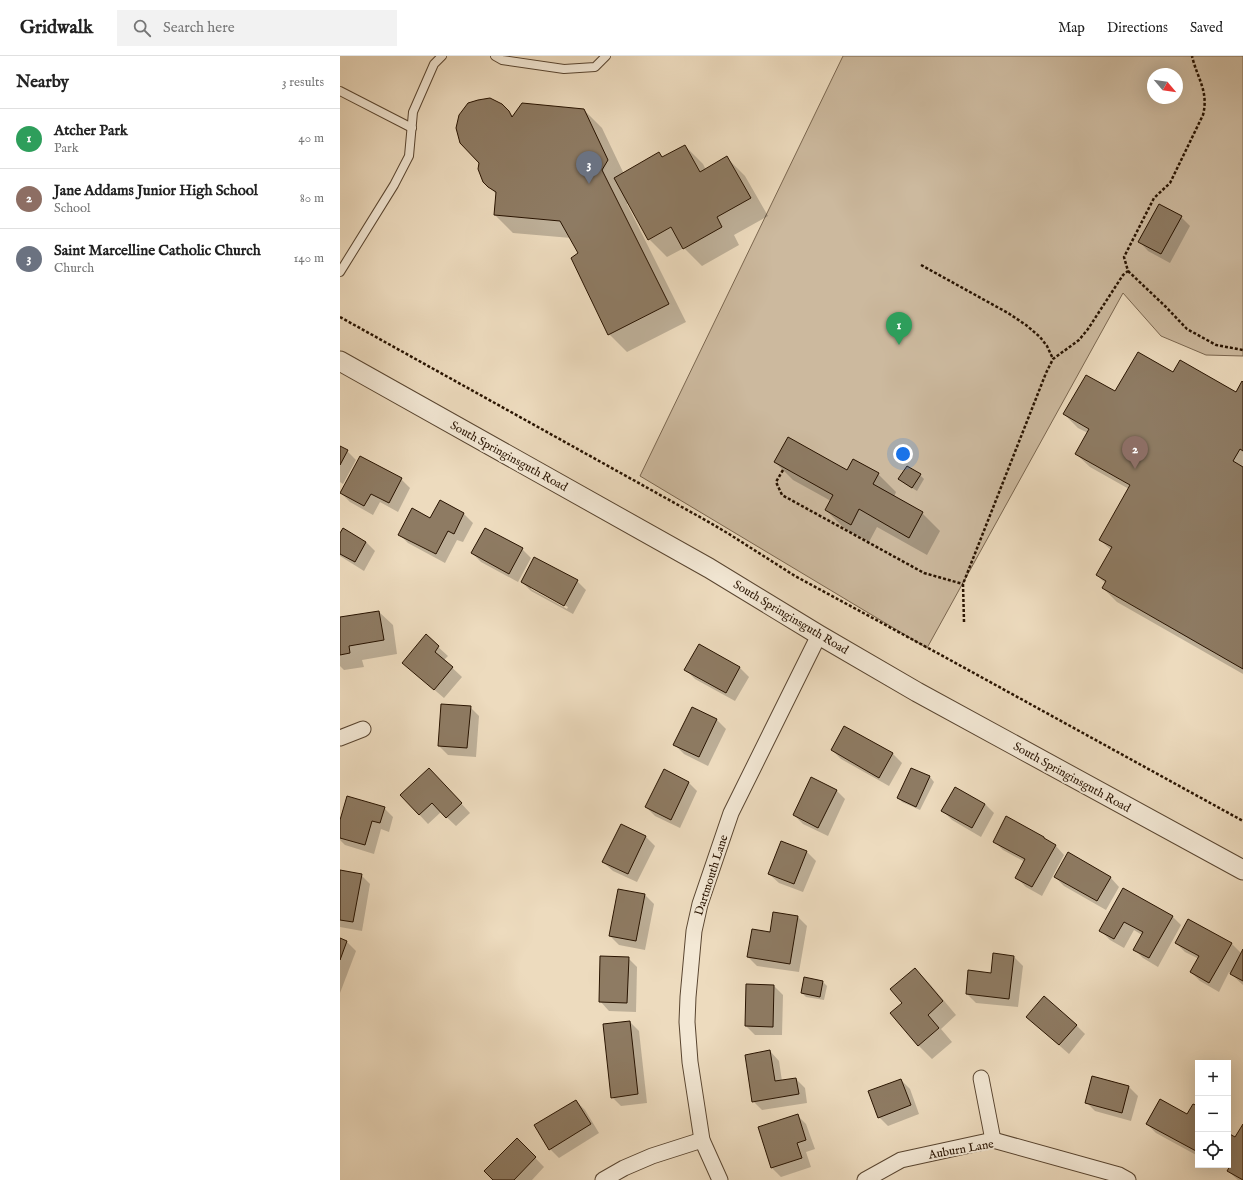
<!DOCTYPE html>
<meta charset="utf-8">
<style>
:root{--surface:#fff;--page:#f2f2f2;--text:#222;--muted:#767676;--line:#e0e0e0;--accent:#d93025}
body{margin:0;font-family:"IM FELL English",serif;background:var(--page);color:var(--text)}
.controls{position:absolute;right:12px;bottom:12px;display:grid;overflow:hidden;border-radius:0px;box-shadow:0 4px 16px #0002}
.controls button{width:36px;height:36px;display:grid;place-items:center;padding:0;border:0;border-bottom:1px solid var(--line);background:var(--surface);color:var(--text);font:20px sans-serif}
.compass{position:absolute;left:807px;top:12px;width:36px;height:36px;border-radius:50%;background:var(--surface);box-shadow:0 4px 16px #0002;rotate:119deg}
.you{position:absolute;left:563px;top:398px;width:14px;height:14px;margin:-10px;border:3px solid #fff;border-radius:50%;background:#1a73e8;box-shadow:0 0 0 6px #1a73e833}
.badge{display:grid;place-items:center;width:26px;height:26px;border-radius:50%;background:var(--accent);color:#fff;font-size:13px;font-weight:700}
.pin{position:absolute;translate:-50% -33px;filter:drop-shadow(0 1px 2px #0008)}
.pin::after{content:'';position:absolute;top:21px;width:14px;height:12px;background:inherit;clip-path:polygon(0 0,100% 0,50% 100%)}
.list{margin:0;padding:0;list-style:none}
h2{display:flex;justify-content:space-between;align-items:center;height:52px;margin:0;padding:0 16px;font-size:17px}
h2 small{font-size:13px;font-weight:400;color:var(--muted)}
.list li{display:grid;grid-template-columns:26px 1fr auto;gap:12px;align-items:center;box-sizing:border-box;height:60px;padding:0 16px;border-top:1px solid var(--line)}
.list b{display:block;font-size:15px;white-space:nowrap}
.list p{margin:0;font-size:13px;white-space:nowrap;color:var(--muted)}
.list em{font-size:13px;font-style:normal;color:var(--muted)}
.icon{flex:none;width:22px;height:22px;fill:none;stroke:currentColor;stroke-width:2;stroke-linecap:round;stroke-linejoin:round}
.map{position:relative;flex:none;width:903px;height:1124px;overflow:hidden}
header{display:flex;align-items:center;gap:24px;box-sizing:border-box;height:56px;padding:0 20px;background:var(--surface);border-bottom:1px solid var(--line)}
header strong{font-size:19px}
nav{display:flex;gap:22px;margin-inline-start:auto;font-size:14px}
.search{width:280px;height:36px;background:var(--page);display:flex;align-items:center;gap:10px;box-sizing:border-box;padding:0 14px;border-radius:0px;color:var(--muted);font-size:15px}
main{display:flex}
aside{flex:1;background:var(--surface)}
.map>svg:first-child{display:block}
.green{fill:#ccb99e;stroke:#7a664f;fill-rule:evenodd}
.shadow{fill:#0003;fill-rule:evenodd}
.building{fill:#8e7b63;stroke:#281300}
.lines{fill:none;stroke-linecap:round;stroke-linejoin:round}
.service-casing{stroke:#594530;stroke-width:10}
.minor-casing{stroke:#594530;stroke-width:17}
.tertiary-casing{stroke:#594530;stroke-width:21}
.path{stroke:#281300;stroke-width:2.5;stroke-dasharray:3 2;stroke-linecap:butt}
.service{stroke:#f3e8d5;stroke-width:8}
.minor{stroke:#f3e8d5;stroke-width:15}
.tertiary{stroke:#f3e8d5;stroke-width:19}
.labels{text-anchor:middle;stroke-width:4;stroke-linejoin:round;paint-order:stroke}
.street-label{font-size:12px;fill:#281300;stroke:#f3e8d5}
</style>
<header>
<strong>Gridwalk</strong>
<div class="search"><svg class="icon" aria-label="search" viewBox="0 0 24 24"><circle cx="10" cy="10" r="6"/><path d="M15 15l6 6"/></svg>Search here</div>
<nav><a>Map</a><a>Directions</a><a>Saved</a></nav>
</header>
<main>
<aside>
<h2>Nearby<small>3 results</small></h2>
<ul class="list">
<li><span class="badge" style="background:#2e9e5b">1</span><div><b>Atcher Park</b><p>Park</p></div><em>40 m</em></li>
<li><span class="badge" style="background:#8d6e63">2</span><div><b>Jane Addams Junior High School</b><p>School</p></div><em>80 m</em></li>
<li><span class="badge" style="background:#6b7280">3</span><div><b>Saint Marcelline Catholic Church</b><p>Church</p></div><em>140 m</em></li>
</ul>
</aside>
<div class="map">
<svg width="903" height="1124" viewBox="0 0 903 1124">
<rect width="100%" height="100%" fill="#eddbbe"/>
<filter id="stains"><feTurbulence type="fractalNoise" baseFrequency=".005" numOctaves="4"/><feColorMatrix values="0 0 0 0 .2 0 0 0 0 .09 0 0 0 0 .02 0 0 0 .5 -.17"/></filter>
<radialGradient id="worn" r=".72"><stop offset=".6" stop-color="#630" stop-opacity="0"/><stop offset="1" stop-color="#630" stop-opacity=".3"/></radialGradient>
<path class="green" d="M503,0H903V300L866,299L821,280L783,237L587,592L300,420ZM813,18H837V42H813Z"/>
<g class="shadow">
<path d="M161,49L174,61L244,54L262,72L284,118L319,98L324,102L345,90L363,108L366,114L387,102L405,120L428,160L394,179L399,189L362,210L344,192L327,201L309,183L289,147L287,148L346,266L287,296L269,278L240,197L231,182L173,177L155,159L157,139L144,125Z"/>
<path d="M841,161L850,170L830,207L808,195L799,185Z"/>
<path d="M834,317L896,337L903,327V618L777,546L763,532L766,528L757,519L771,494L760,484L789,433L750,411L736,398L748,377L738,372L724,358L776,337Z"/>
<path d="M0,391L7,395L16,404L3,428L0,426Z"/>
<path d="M435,406L507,415L538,418L556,436L554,441L582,457L600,475L587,499L537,471L529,486L504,472L486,454L491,445L453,424Z"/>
<path d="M580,419L584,423L577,435L564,427L560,423Z"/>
<path d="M61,423L70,432L58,456L40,446L33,459L10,446L1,437Z"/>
<path d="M100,446L124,458L133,467L123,486L117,484L105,507L68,487L59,478L91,463Z"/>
<path d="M3,474L26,486L35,495L24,515L0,500V479Z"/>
<path d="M182,493L191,502L178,526L141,506L132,497Z"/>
<path d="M237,525L246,534L233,558L191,535L182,526ZM191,531L228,551L227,553L191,533Z"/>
<path d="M39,556L53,569L57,598L22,604L24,611L4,614L0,610V562Z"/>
<path d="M86,580L108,600L104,604L122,621L104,642L63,607Z"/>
<path d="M400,612L409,621L395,645L355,623L346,614Z"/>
<path d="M130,651L139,660L136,701L108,699L99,690Z"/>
<path d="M352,652L377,664L386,673L368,710L344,698L335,689Z"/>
<path d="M492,694L553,698L562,707L549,730L501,703Z"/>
<path d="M572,713L590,721L594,726L580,754L562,746L558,741Z"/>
<path d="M98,722L130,757L116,770L101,756L88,768L61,739Z"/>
<path d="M348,726L357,735L340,772L315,760L306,751Z"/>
<path d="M496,734L505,743L488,780L463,768L454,759Z"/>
<path d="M645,748L654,757L641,781L612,764L603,755Z"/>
<path d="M44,752L53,761L49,776L41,773L34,798L5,789L0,784V767Z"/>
<path d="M306,781L315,790L297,826L273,815L263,806Z"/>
<path d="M654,785L715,789L724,799L702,840L686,831L677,822L685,806L663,794Z"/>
<path d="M442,787L467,796L476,805L463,836L439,827L429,818Z"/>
<path d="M0,815L21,819L30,828L22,875L0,871Z"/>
<path d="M715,821H770L779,831L766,854L724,830Z"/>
<path d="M279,834L305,839L314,848L305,894L279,889L270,880Z"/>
<path d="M783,834L832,860L841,869L818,911L803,902L794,893L802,879L794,874L784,892L770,884L761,875Z"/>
<path d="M458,861L467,870L459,916L417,910L408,901Z"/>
<path d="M0,883L7,886L16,895L0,937Z"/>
<path d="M836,887H891L902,898L903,895V929L889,916L879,936L860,925L851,916L859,903L845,896Z"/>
<path d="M674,901L683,910L678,951L636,947L627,938Z"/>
<path d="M288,902L297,911L296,956L269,955L260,945Z"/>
<path d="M575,913L589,927L616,959L601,973L612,986L592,1003L579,990L552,957L563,947Z"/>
<path d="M483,926L487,930L484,944L466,941L462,937Z"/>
<path d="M434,930L443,939L442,979H415L406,970Z"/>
<path d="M687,961L736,969L745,978L729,998Z"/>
<path d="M290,966L299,975L307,1047L281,1050L272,1041Z"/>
<path d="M430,995L439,1005L442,1025L456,1023L465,1032L467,1047L422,1054L413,1045Z"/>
<path d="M752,1021L789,1031L798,1040L791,1065L755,1055L746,1046Z"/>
<path d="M561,1024L570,1033L579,1058L548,1070L539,1061Z"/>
<path d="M236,1045L245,1054L259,1077L219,1102L210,1093Z"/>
<path d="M858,1051V1100L816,1077L807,1068L848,1059Z"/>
<path d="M457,1059L466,1068L475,1093L466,1096L471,1111L441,1121L432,1112Z"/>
<path d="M903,1070V1124H898L888,1115L889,1113L883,1109H888L896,1083Z"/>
<path d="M177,1083L204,1111L192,1124H154Z"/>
</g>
<g class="building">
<path d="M150,42L162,48L169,55L172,61L182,47L244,53L268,104L262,114L329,248L268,279L231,202L238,197L220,165L154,159L156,136L148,131L143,126L138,113L139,107L120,87L116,72L119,59L128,47L138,44Z"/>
<path d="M345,89L360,116L387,100L411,142L377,161L382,171L343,193L331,171L308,184L274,122L319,96L322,101Z"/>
<path d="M819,148L842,160L821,198L798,186Z"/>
<path d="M798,296L833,316L840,304L896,336L902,325L903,326V395L900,393L893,405L903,411V613L762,532L766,525L756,519L772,491L759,484L790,429L735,398L749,373L723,358L746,319L775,335Z"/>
<path d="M448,381L507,414L513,403L539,417L533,428L583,456L569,482L519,453L511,469L485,454L493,439L434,406Z"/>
<path d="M0,390L8,394L0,409Z"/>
<path d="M20,400L62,422L49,447L31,438L24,450L0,437Z"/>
<path d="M567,410L581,418L572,432L558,423Z"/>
<path d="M100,444L124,457L114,478L108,475L96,498L58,479L72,452L90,462Z"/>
<path d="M3,472L26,486L15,506L0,498V477Z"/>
<path d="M145,472L183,492L169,518L131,497Z"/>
<path d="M194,501L238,524L224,550L181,526Z"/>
<path d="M39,555L44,584L9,590L10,597L0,599V561Z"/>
<path d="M86,578L99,590L95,596L113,611L94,634L62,607Z"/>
<path d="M359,588L400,611L386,637L344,614Z"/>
<path d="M101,648L131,650L127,692L98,690Z"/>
<path d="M352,651L377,663L359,701L333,689Z"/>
<path d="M504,670L553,697L539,722L491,694Z"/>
<path d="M89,712L122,747L106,762L92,747L79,759L60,739Z"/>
<path d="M571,712L590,720L576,751L557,742Z"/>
<path d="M324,713L349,726L331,764L305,751Z"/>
<path d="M471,721L497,734L478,772L453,759Z"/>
<path d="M615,731L645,748L632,772L601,755Z"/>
<path d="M7,740L45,751L40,767L32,765L25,789L0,782V764Z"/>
<path d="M666,760L704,781V782L716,789L692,831L675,822L685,803L653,786Z"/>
<path d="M281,768L306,780L288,818L262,806Z"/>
<path d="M441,785L467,795L454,828L428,818Z"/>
<path d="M728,796L771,821L757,845L714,821Z"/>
<path d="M0,814L22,818L13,866L0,864Z"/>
<path d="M783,832L833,860L809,902L793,894L803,876L784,866L774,883L759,875Z"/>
<path d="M278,833L305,838L296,885L269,880Z"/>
<path d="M433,856L458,860L450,908L407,901L412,873L430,876Z"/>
<path d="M848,863L892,887L869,927L850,916L859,900L835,887Z"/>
<path d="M0,882L7,885L0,904Z"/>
<path d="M903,893V925L890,918Z"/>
<path d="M653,897L674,900L669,943L626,938L628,914L651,917Z"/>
<path d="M260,900L289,901L287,947L259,946Z"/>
<path d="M575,912L603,945L588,959L599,972L578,990L550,957L562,947L550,933Z"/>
<path d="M464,921L483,925L480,941L461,937Z"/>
<path d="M406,928L434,929L433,971L405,970Z"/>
<path d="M704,940L737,969L719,989L686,961Z"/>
<path d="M290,965L298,1038L271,1042L263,968Z"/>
<path d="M430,994L435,1025L456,1022L459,1038L412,1046L405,999Z"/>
<path d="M752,1020L789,1030L782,1057L745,1047Z"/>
<path d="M561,1023L571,1049L538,1062L528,1035Z"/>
<path d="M820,1043L847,1058L853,1048L858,1050V1092L856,1095L806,1068Z"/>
<path d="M236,1044L251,1068L209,1094L194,1069Z"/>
<path d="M458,1058L466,1084L457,1087L462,1102L431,1112L418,1071Z"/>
<path d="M903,1068V1124L887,1115L890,1110L887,1109L888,1077L895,1081Z"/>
<path d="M177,1082L196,1101L174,1124H153L144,1115Z"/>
</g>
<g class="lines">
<defs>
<g id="service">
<path d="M155,0L162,4L224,13L255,11L266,0"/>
<path d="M0,35L72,72"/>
<path d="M0,216L54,129L69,100L73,56L94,8L102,0"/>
</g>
<g id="minor">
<path d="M0,682L23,673"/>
<path d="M641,1022L653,1084"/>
<path d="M263,1124L284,1112L312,1100L362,1084"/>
<path d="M380,1124L362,1084L350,1006L347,966L348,941L354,875L360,848L391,757L479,579"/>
<path d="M525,1124L561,1104L653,1084L779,1119L788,1124"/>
</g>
<path id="tertiary" d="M0,305L369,512L479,579L577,636L903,814"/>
</defs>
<use href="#service" class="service-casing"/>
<use href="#minor" class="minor-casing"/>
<use href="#tertiary" class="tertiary-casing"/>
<g class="path">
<path d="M581,209L668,257L686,269L700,281L707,290L713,303"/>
<path d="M788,215L826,251L847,273L876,289L903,294"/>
<path d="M0,261L367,465L389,478L455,520L601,599L903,765"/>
<path d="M443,414L436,426L442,439L584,517L623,528"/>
<path d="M624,566L623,528L706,317L713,303L739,284L748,273L783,219L788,215L784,201L814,142L830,127L863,59C869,35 857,22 852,0"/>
</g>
<use href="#service" class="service"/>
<use href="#minor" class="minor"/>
<use href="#tertiary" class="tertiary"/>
</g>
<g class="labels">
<g class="street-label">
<text transform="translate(169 400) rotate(29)" y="4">South Springinsguth Road</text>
<text transform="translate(451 561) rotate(31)" y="4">South Springinsguth Road</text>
<text transform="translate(732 721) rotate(29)" y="4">South Springinsguth Road</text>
<text transform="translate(371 819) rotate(-72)" y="4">Dartmouth Lane</text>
<text transform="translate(621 1093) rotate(-10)" y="4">Auburn Lane</text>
</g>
</g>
<rect width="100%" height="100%" filter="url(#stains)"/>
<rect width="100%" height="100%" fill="url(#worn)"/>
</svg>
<div class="controls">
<button>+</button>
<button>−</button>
<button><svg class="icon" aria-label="locate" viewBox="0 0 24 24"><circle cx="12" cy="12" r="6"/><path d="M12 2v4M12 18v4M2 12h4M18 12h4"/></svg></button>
</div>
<svg class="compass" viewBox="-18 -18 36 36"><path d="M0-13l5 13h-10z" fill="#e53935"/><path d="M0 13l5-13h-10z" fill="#767676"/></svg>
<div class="you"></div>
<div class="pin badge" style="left:559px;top:289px;background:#2e9e5b">1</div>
<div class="pin badge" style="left:795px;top:413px;background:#8d6e63">2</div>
<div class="pin badge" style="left:249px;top:128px;background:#6b7280">3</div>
</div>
</main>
